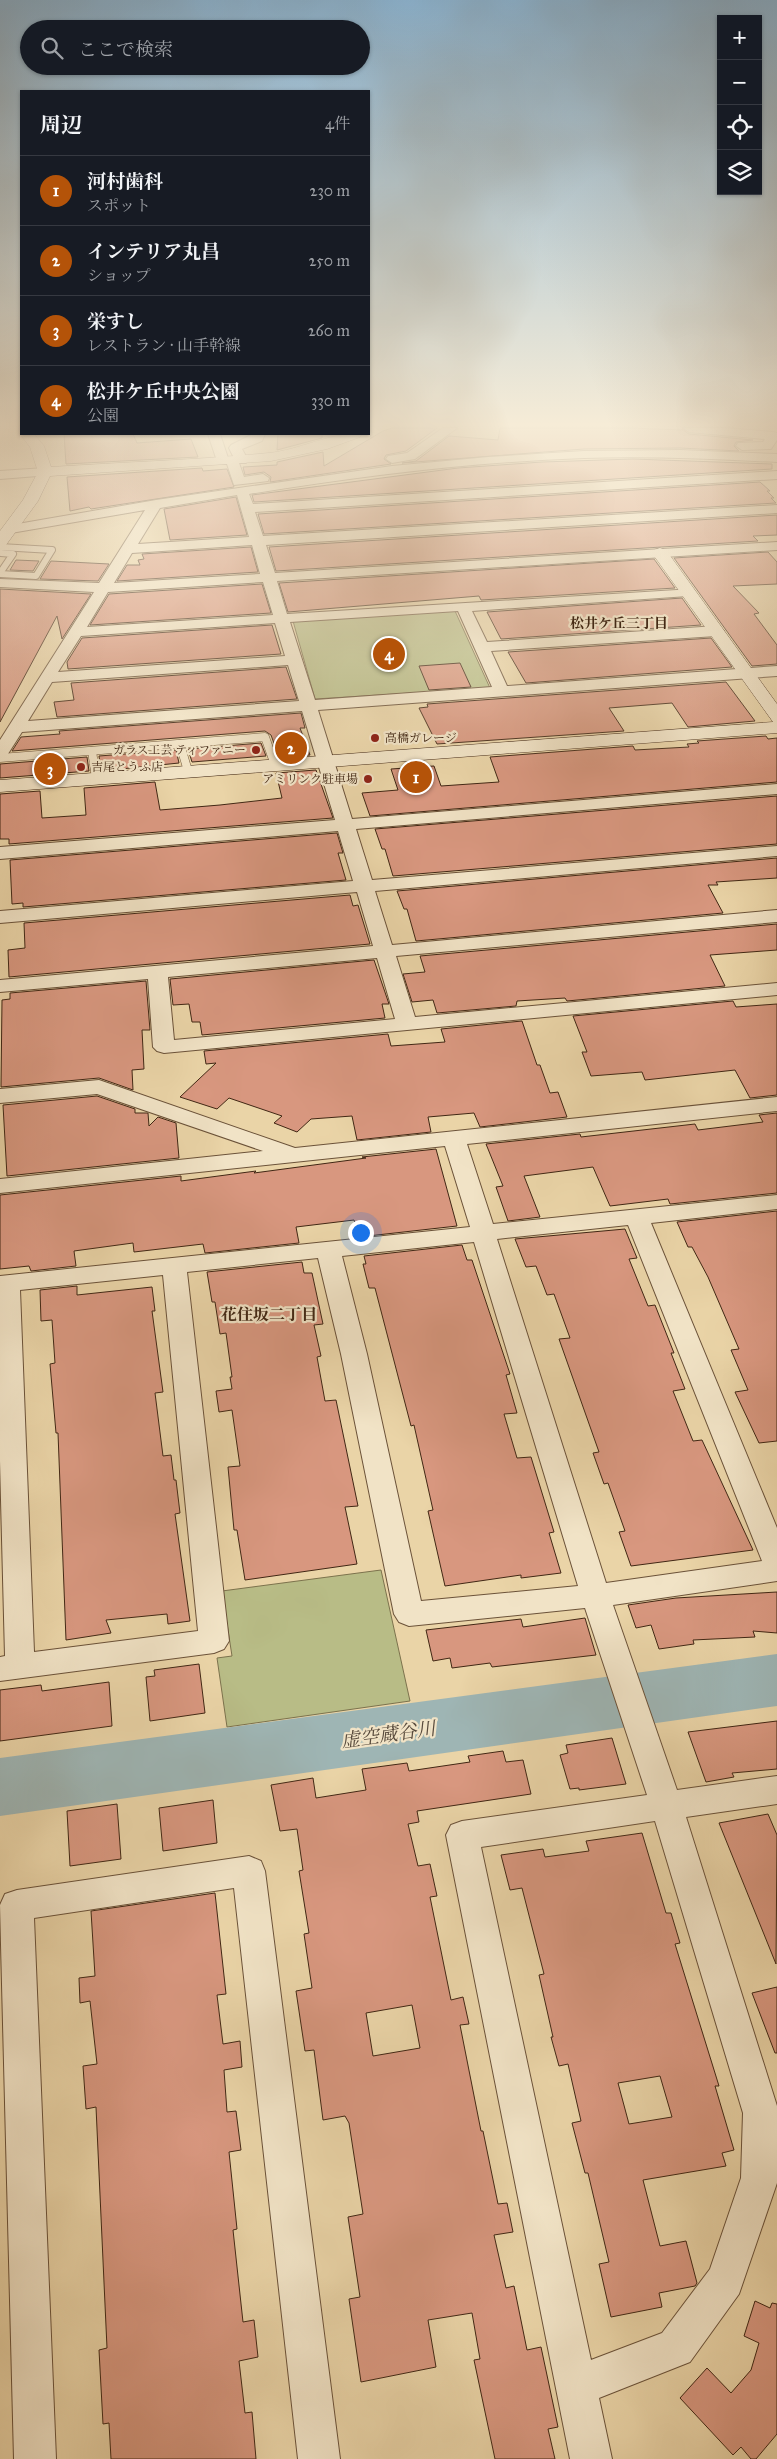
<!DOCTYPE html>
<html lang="ja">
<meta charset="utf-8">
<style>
:root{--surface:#171b24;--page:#20242c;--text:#f1f3f6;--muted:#9ea1a6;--line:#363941;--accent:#b45309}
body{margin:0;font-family:"IM FELL Great Primer","Noto Serif JP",serif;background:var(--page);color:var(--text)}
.controls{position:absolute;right:15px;top:15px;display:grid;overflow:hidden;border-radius:0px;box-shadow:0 1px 4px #0004}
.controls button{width:45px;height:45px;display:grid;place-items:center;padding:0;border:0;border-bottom:1px solid var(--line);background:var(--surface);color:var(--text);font:25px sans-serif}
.you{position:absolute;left:360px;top:1232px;width:18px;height:18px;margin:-12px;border:4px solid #fff;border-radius:50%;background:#1a73e8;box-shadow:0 0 0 8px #1a73e833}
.badge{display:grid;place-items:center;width:32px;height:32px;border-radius:50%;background:var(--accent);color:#fff;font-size:16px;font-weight:700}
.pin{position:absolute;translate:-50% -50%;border:2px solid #fff;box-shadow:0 1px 5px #0006}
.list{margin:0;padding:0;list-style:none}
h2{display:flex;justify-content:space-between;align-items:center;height:65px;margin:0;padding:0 20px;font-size:21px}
h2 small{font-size:16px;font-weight:400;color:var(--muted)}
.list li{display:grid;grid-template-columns:32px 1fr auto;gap:15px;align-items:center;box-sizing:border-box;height:70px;padding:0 20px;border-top:1px solid var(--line)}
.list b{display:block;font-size:19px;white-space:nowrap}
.list p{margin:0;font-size:16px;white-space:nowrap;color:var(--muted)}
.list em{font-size:16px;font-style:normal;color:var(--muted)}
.icon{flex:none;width:28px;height:28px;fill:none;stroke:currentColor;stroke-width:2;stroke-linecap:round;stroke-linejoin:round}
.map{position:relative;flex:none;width:777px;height:2459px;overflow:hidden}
.search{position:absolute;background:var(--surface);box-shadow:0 1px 4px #0004;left:20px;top:20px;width:350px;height:55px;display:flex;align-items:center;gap:12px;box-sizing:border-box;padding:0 18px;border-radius:28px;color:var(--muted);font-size:19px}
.panel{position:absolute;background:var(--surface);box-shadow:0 1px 4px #0004;left:20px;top:90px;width:350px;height:345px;border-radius:0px}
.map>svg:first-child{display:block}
.green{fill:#b8bc86;stroke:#7c724d}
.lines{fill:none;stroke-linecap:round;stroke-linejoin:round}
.river{fill:#9eb5b4;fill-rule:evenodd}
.building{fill:#d8977f;stroke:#412714;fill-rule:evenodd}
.lane-far1-casing{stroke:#6b5239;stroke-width:8}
.lane-casing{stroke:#6b5239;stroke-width:9}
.street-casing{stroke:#6b5239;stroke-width:2}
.secondary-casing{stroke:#412714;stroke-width:1}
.lane-far1{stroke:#f1e3c6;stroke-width:6}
.lane{stroke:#f1e3c6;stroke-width:8}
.street{fill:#f1e3c6;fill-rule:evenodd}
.secondary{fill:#f1e3c6;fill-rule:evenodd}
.poi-dot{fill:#8f2418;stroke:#f1e3c6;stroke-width:2}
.labels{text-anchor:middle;stroke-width:4.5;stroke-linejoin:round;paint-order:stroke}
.far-poi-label{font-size:12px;fill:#412714;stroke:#f1e3c6;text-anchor:start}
.far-neighbourhood-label{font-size:14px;font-weight:bold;fill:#412714;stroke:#f1e3c6}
.neighbourhood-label{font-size:16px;font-weight:bold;fill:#412714;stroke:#f1e3c6}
.near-water-label{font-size:19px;font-style:italic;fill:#584a3c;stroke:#f1e3c6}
</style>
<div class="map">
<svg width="777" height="2459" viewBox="0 0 777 2459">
<rect width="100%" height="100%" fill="#ead4a7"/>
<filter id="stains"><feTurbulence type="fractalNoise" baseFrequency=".004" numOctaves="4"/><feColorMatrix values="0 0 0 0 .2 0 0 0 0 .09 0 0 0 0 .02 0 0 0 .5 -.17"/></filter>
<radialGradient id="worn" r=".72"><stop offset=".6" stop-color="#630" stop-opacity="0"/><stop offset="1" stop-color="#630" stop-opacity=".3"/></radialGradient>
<g class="green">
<path d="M455,611L490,688L315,699L293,621Z"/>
<path d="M381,1570L410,1701L227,1727L217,1658L232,1656L222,1591Z"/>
</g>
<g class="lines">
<path class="river" d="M777,1654V1706L0,1816V1758Z"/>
</g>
<g class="building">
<path d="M392,428H437L406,451L386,455L384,459L391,464L270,482L271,477L264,472L245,475L243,467L277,465V462L323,452L324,466L383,431Z"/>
<path d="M500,428H631L683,430L689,434L753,440L736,442L734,446L739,451L680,448L584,449L402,463L416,461L449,436L498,440Z"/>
<path d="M64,434H133L137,443L191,439L198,457L66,464Z"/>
<path d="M278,434H322V438L277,450Z"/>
<path d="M633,459L772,464V469L254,502L252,495L458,468L542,462Z"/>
<path d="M202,468L203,471L227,469L234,487L91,509L89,507L70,511L67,477Z"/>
<path d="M760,482L770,491H767L774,498H771L776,503L264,534L258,514Z"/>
<path d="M236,497L247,535L170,540L164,509Z"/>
<path d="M777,515V535L753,536L758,541L276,571L269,547Z"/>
<path d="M251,547L258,572L117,581L127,565H140L138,560L144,559L142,554Z"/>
<path d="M768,552L777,562V584L733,586L759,613L754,614L777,645V664L752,666L674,558Z"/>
<path d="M654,559L675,588L481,600L479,596L288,612L279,583Z"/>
<path d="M16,560L39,561L33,571L10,570Z"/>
<path d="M51,561L109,564L98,581L40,579Z"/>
<path d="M262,584L271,613L90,625L109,594Z"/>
<path d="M0,589L91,594L62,639L57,616L0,722Z"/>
<path d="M682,598L701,625L501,639L487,612Z"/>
<path d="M272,625L281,654L68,669L67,662L82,638Z"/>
<path d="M711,638L732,667L526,683L508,652Z"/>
<path d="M460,663L471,687L429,690L419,666Z"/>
<path d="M286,667L297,699L57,717L54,702L74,700L71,683Z"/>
<path d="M726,682L755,721L688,727L672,703L609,708L624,731L437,744L419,708L428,707L427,704Z"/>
<path d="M301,713L305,728H300L310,755L279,757L271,735L265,731L12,751L21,737L60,734L59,731Z"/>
<path d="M766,736L768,739L777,738V782L370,816L362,793L398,790L391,769L434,766L441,786L499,782L490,757L633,746L635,750L689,747L687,744L699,743L697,741Z"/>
<path d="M261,743L266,756L192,762L188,749Z"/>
<path d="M176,750L179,763L101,771L99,756Z"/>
<path d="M87,757L89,771L0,778V764Z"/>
<path d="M316,770L333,818L9,844V839H0V794L40,791L42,818L86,815L84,788L155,782L160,810L220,805L282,798L276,773Z"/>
<path d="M777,796V844L393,876L385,849H382L375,829Z"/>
<path d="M337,833L343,853H338L346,880L23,907V903L12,904L10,860Z"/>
<path d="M777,858V878L716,882L718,885H708L723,913L416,941L407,909H404L397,891Z"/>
<path d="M350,895L353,906L358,905L370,944L9,977L8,950L25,948L24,923Z"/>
<path d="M777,924V950L710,955L725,986L567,1001L565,998L517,1001L516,1006L437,1013L433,1000L412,1002L403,974L425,972L420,956Z"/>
<path d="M374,960L389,1004H382L385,1018L202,1035L200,1022H192L189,1004L173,1005L170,979Z"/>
<path d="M146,981L150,1030H142L144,1069L132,1070L133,1090L99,1078L1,1087L2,1000L10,999V993Z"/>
<path d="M733,1001L736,1007L777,1004V1095L750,1098L735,1070L645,1080L642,1072L591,1076L582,1052H587L573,1016Z"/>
<path d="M522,1021L537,1065H540L550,1093L558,1092L567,1117L480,1127L474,1113L428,1117L431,1132L357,1140L352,1116L311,1119L297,1132L274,1123L282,1116L229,1098L217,1109L180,1097L216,1063L206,1064L204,1051L388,1034L391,1046L445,1042L441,1029Z"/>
<path d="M97,1096L135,1109V1113H148L149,1126L158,1117L176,1123L179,1158L7,1176L3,1105Z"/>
<path d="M777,1113V1193L670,1204L668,1199L610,1206L593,1167L524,1176L540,1217L508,1221L496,1187L503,1186L486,1144L580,1134L581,1137L695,1124L698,1130L763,1122L759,1115Z"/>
<path d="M436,1149L457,1226L359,1237L354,1220L296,1227L299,1243L205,1253L203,1244L134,1252L133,1243L74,1251L76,1266L31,1271L29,1266L0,1269V1195L181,1176V1181L256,1171L254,1173L366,1158L362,1157Z"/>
<path d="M777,1211V1441L759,1443L735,1392L748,1390L731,1350L739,1349L708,1277L692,1247H688L677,1222Z"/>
<path d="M625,1229L637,1258L629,1259L648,1306L655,1305L674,1353H671L685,1389L673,1391L693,1441L702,1440L753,1550L631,1566L619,1532L625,1531L608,1483L604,1484L593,1453L599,1452L559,1339L570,1338L554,1294L547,1295L536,1266L526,1267L515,1239Z"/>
<path d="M462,1245L467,1260H472L510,1374L506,1375L517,1413L504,1414L517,1458L531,1457L554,1532L549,1533L561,1573L521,1578V1575L445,1586L428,1511L433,1510L414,1425L411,1426L375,1288H369L363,1264H366L364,1256Z"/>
<path d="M302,1262L304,1273H312L323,1324L314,1325L321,1356L317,1357L325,1401L336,1400L358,1506L345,1507L357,1564L245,1580L237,1530H234L228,1467L240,1466L232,1410L219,1412L216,1391L232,1389L230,1377H232L226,1333L220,1334L215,1302H212L207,1272Z"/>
<path d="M77,1286V1295L152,1287L155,1311H152L163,1392L155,1393L163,1456L171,1455L174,1480H176L180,1513L175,1514L190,1621L168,1624L167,1614L106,1620L111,1633L66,1640L58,1433H56L50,1364L55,1363L52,1320L41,1321L40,1290Z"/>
<path d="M777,1592V1633L753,1631L755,1637L693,1640L694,1644L659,1649L651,1625L636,1628L628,1605L676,1598Z"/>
<path d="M585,1618L596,1655L492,1667L490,1663L452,1668L450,1658L433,1661L426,1630L521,1619L523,1627Z"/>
<path d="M199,1664L205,1713L150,1721L146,1677L155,1676L154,1670Z"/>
<path d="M109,1682L112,1726L0,1741V1690L41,1685L42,1691Z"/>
<path d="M777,1721V1769L732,1773L734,1777L706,1782L688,1732Z"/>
<path d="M612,1738L626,1784L579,1790V1788L570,1789L560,1755L568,1753L566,1745Z"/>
<path d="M503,1751L506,1762L523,1760L531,1794L417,1811L419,1822L408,1824L418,1866L430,1864L437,1896L430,1897L451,2000L463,1997L469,2024L460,2025L481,2131H483L498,2204L507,2203L513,2232L494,2235L506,2288L514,2286L527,2350L541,2347L558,2427L548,2429L555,2459H495L474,2360L480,2359L472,2313L428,2320L436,2367L361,2382L349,2299L360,2297L348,2217L363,2214L349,2123L345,2116L323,2120L314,2050L305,2051L296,1991L312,1988L304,1934L309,1933L299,1871L303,1870L297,1829L280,1831L271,1785L313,1778L316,1798L366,1790L362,1769L407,1763L409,1771L470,1762L468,1756ZM412,2005L420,2048L373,2056L366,2013Z"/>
<path d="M213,1800L217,1843L163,1851L159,1808Z"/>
<path d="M117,1804L121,1859L70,1866L67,1811Z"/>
<path d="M768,1814L777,1835L776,1964L719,1823Z"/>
<path d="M642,1833L666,1913H671L680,1943L675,1944L719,2086H715L734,2150L722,2153L726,2166L643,2180L660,2246L686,2241L697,2283L695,2286L659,2293L662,2307L611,2317L599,2264L609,2262L588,2173H585L572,2123L581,2121L568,2064L559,2066L551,2037H553L539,1975L544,1974L522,1888L510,1890L501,1855L543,1849L545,1857L589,1851L586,1841ZM660,2076L672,2117L629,2124L618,2083Z"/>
<path d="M215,1893L226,1994L217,1995L223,2044L240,2041L242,2067L224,2070L227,2112L236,2111L241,2150L229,2152L237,2229L233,2230L243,2322L254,2320L258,2357L239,2361L245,2413L252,2412L256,2459H111L109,2423L103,2424L99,2350L107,2348L96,2107L86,2109L83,2066L97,2064L90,2001L80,2003L79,1978L95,1976L91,1911Z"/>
<path d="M777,1987V2053H775L752,1993Z"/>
<path d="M755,2301L770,2308L772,2303L777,2304V2434L756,2459H751L741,2447L733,2455L680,2398L707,2368L731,2393L751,2370L759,2343L744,2336Z"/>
</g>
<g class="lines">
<defs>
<g id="lane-far1">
<path d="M0,547L52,550L36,576L0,574"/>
<path d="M0,573L13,554L1,553"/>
</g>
<g id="lane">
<path d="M180,744L188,771"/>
<path d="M92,751L96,778"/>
<path d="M0,758L265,737L275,765"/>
</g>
<g id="street">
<path d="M443,428H457L415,459L392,463L386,459L388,456L407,453Z"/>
<path d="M683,428H726L773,432L777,433V440L771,449L742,450L736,446L738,443L763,442L765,439L689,432Z"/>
<path d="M208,434H220L228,458H234L229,448L231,445L253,434H265L262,441L242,449L248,460L246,463H239L244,477L263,474L269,478L268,481L234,485L227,464H219L217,461Z"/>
<path d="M680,450L777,454V462C713,459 649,456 584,458C472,462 360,476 249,494L253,504L777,471V479L255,512L263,536L777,505V513L266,545L275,573L777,542V550L277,581L287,614L693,589L695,592L693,595L688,596L472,611L487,642L716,626L724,631L716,636L491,651L507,686L777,666V676L318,710L352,819L777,784V794L356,829L372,880L777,846V856L375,891L392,945L777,910V922L396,956L415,1017L777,983V995L164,1053L157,1051L153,1047L148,979L0,992V980L373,946L357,892L0,923V911L353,881L338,831L0,859V847L335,820L302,711L22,732L6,757L0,758V740L94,592L0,587V579L99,583L145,510L11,533L6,532L4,529L6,526L156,500L392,466L488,457L584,451ZM237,495L249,537L138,544L160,508ZM252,545L260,574L114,583L132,553ZM263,582L273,615L87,627L108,592ZM458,611L492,687L315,700L290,622ZM275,623L285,656L58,672L81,636ZM288,665L299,701L28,721L52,682ZM377,958L395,1019L174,1040L168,977Z"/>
<path d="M45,468L50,469L51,472L50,475L0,479V471Z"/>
<path d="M99,1080L295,1148L777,1097V1111L467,1144L493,1224L777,1195V1209L651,1223L777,1528V1581L613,1605L677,1790L777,1776V1804L686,1817L777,2106V2183L739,2294L690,2362L599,2398L612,2459H570L446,1835L451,1825L462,1821L647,1795L585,1608L409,1626L399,1622L394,1614L341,1354L318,1258L187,1272L229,1641L224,1649L214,1653L0,1681V1657L5,1656L0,1461V1276L470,1227L445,1146L0,1193V1179L263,1151L97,1094L0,1103V1089ZM628,1225L762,1561L606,1583L497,1239ZM474,1242L578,1586L421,1601L367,1354L342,1256ZM163,1275L198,1631L34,1652L20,1290ZM655,1821L743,2113L741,2178L710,2269L662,2333L591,2360L481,1847Z"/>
<path d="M249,1856L261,1861L265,1871L340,2459H298L234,1888L34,1918L56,2459H14L0,1905L5,1894L17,1890Z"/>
</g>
<g id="secondary">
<path d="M21,432V434H34L44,446L51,467C123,462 197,460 269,453C300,450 331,432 362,434L360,437L327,449L271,461L50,476L38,501L6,545L0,547V531L23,500L38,472L30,447L20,434Z"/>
<path d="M660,548L666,550L777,704V733L0,792V780L773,722L652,553L654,550Z"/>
</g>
</defs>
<use href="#lane-far1" class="lane-far1-casing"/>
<use href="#lane" class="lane-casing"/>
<use href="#street" class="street-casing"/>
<use href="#secondary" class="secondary-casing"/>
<use href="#lane-far1" class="lane-far1"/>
<use href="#lane" class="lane"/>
<use href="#street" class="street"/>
<use href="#secondary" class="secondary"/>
</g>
<linearGradient id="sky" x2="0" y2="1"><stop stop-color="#8ab4d3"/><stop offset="0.55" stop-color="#f6ecd7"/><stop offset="1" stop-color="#f6ecd7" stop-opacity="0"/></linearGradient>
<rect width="777" height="772" fill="url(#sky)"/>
<g class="poi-dot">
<circle cx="375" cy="738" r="5"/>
<circle cx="256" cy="750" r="5"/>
<circle cx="81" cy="767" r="5"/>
<circle cx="368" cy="779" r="5"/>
</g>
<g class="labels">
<g class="far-poi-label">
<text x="385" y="742">高橋ガレージ</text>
<text x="246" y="754" text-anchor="end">ガラス工芸 ティファニー</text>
<text x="91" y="771">吉尾とうふ店</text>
<text x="358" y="783" text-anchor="end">アミリンク駐車場</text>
</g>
<g class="far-neighbourhood-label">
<text x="619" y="628">松井ケ丘三丁目</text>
</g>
<g class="neighbourhood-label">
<text x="269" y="1320">花住坂二丁目</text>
</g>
<g class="near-water-label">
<text transform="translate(388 1734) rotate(-8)" y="7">虚空蔵谷川</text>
</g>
</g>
<rect width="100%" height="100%" filter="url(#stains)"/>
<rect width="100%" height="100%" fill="url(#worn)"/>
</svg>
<div class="controls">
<button>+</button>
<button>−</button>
<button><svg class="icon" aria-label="locate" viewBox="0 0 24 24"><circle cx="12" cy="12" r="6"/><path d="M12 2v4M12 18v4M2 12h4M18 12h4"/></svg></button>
<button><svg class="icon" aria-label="layers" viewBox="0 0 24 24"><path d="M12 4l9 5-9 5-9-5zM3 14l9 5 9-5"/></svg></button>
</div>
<div class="you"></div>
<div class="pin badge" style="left:416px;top:777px">1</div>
<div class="pin badge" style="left:291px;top:748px">2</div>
<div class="pin badge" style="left:50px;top:769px">3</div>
<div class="pin badge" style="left:389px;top:654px">4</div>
<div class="search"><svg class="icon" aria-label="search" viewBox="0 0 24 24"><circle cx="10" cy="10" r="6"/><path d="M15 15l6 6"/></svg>ここで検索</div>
<section class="panel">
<h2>周辺<small>4件</small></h2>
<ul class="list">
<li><span class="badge">1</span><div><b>河村歯科</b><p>スポット</p></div><em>230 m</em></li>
<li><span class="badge">2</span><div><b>インテリア丸昌</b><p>ショップ</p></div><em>250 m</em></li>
<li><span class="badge">3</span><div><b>栄すし</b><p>レストラン · 山手幹線</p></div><em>260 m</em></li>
<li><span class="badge">4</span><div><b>松井ケ丘中央公園</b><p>公園</p></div><em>330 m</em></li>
</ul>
</section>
</div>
